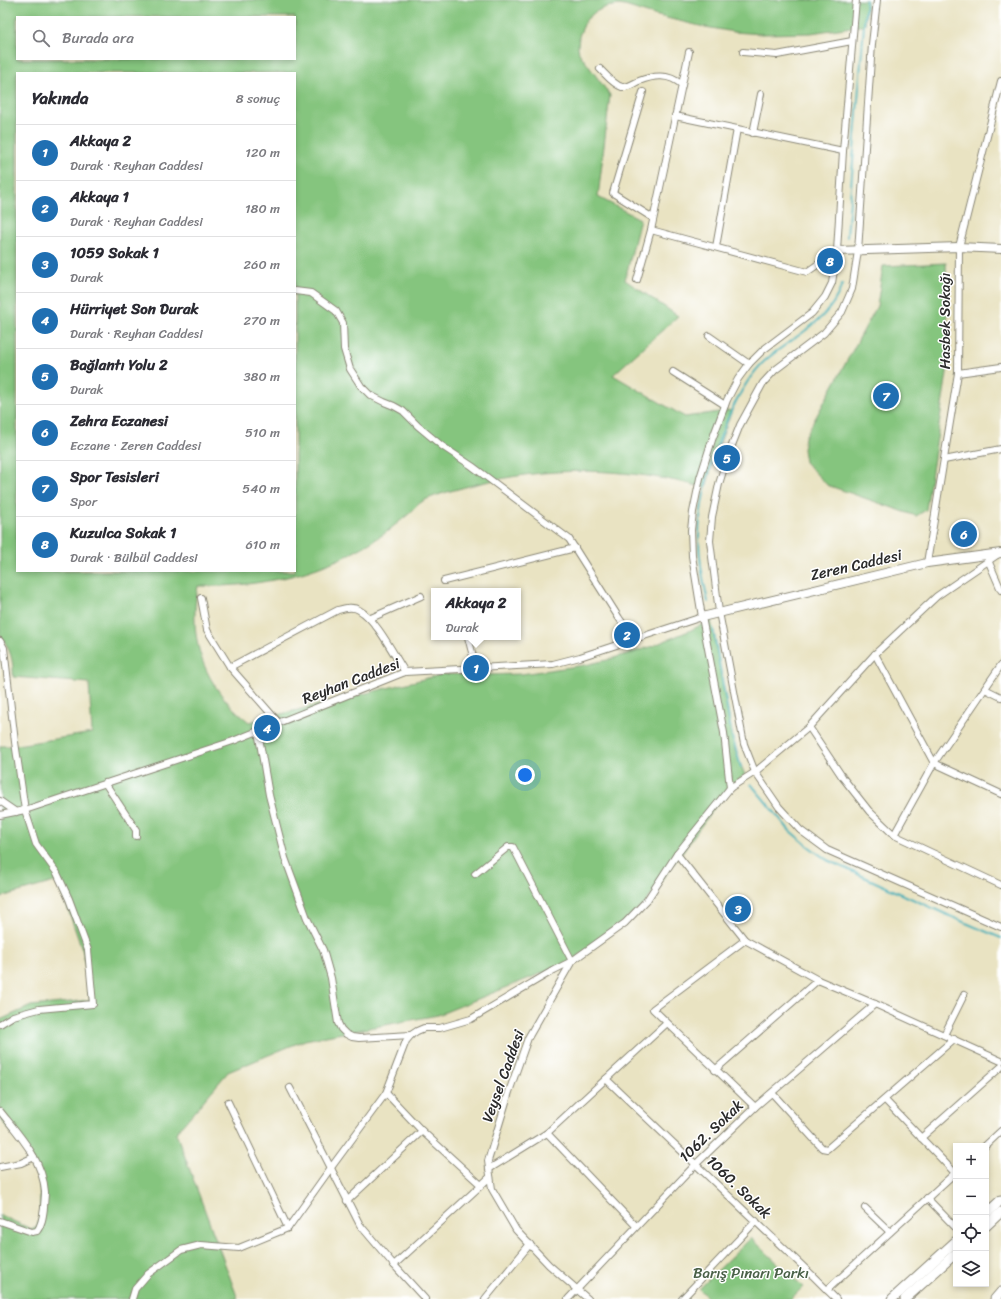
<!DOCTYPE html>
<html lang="tr">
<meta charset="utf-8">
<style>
:root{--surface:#fff;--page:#f7f7f7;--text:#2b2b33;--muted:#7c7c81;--line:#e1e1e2;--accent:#1f6fb2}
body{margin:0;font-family:Sriracha,sans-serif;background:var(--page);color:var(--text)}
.controls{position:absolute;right:12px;bottom:12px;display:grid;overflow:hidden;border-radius:0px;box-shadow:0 2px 6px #0003}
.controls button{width:36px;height:36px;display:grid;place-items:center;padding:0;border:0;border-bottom:1px solid var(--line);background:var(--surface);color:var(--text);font:20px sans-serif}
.you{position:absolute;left:525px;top:775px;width:14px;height:14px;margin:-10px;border:3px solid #fff;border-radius:50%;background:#1a73e8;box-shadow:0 0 0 6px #1a73e833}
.badge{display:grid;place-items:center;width:26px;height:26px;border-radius:50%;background:var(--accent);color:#fff;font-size:13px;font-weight:700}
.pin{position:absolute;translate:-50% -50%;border:2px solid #fff;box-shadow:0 1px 4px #0006}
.popup{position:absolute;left:431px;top:588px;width:90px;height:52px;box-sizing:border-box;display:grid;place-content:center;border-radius:0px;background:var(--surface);filter:drop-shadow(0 1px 3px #0005);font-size:13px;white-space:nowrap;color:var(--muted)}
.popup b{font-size:15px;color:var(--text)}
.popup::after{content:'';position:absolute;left:50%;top:100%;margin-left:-8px;border:8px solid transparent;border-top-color:var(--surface)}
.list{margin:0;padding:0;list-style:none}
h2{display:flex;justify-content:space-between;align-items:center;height:52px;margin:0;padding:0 16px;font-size:17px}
h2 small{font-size:13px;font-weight:400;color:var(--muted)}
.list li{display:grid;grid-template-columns:26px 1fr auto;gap:12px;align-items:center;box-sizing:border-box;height:56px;padding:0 16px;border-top:1px solid var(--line)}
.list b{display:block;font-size:15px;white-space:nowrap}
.list p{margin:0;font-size:13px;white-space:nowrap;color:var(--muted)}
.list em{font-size:13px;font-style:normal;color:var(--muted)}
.icon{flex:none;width:22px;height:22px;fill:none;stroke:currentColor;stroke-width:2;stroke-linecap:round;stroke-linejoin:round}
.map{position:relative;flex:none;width:1001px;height:1299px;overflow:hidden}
.search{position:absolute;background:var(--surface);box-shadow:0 2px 6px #0003;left:16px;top:16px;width:280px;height:44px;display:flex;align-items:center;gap:10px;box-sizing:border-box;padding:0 14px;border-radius:0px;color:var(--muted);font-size:15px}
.panel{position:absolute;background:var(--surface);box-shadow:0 2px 6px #0003;left:16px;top:72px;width:280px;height:500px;border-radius:0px}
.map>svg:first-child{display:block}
.green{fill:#85c57e;stroke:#587854;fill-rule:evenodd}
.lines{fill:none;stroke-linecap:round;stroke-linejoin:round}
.stream{stroke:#3fafb8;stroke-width:2}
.minor-casing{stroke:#8a8776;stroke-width:8}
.tertiary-casing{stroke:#8a8776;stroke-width:10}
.secondary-casing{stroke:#8a8776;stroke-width:11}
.minor{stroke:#fff;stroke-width:6}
.tertiary{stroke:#fff;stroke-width:8}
.secondary{stroke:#fff;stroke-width:9}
.labels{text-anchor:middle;stroke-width:3;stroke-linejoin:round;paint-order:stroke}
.street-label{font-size:15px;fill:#2b2b2b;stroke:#fff}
.park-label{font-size:15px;fill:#4a6148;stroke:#fff}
</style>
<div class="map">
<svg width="1001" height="1299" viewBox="0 0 1001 1299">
<rect width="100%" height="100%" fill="#fff"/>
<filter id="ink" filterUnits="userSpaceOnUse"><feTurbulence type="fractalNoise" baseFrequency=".025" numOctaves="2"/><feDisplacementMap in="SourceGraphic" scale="8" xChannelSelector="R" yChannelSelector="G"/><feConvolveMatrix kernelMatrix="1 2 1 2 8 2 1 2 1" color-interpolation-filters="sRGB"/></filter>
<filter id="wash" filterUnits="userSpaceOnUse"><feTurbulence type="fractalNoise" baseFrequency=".012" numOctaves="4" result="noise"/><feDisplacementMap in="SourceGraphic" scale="16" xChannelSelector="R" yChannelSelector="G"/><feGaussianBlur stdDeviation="0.9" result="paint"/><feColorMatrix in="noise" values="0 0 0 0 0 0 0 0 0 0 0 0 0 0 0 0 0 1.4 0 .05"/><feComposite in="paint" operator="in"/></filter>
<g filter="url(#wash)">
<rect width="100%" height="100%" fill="#e9e3c2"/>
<g class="green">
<path d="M0,0H867L865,25L811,33L762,34L734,32L700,26L654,15L625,6L619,5L606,7L595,12L586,20L579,36L578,47L579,53L610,95L598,197L640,219L625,280L678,316L613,375L685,417L732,410L713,462L706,488C628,467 548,465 469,486C455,490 437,494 423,501C418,504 414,509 410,513C401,520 393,527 384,534C328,572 264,588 198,586C187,641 205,688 249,722L444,674L482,675L521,674L585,665L607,660L650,647L691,630L711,620L735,750L745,775L730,786L644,905L572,961L438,1015L305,1040L228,1072L176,1133L238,1299H0V1215L31,1229L37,1226L40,1213V1181L33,1161L0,1118V1020L31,1006L90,1000L83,952L58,881L1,897L0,746H11L92,733L89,683L13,677C14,661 10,648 0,635ZM17,17H295V59H17ZM17,73H295V571H17Z"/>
<path d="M946,263L948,348L947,373L926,510L916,516L827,485L805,462L803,449L805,437L877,306L883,266Z"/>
<path d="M751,1238L803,1287L791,1299H709L699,1289Z"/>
</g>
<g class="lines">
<g class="stream">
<path d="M847,237L866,0"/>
<path d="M708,602C703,579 698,556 699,533C700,484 730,390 768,358C797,334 829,322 842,285"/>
<path d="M713,628L732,736L741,767"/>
<path d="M751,784L790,831L808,846L827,860L952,917L1001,938"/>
</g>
</g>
</g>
<g filter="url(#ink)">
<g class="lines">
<defs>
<g id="minor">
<path d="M877,0L872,44L858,251L852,289L842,312L824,333L775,370L763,383L740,425L727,458L719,484L712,517L710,541L719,612L744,744L755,772L779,807L800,830L827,850L1001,927"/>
<path d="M743,52L777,55L852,41"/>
<path d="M600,69C606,75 614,85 622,87C629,88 633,83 639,81C654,75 669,73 682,85"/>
<path d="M643,92L613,193L653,218"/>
<path d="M675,116L843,151"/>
<path d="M753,133L761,94"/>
<path d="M651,230L807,272L837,251"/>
<path d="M716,247L737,129"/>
<path d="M637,280L651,230L689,52"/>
<path d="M295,291L311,293L336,311L343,323L344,349L350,369L361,386L370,395L384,402L394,406L403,411L418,426L442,446L472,466L569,539L619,618L634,639"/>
<path d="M709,336L749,364"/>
<path d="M673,372L725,405"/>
<path d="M958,373L1001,367"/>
<path d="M944,460L1001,449"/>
<path d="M988,560L1001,590"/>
<path d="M927,563L958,373L959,247L1001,81"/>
<path d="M444,581L575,548"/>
<path d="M201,598L207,630L230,667"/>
<path d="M371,618L421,596"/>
<path d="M468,637L476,668"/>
<path d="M0,641L4,648L15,742L25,810L36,844L57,873L69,899L88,950L93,1004L39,1009L13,1016L0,1024"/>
<path d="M875,654L934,763L1001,794"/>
<path d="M985,689L1001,697"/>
<path d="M279,723L230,667L338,610C345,608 353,606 359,610C376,619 394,655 405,672"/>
<path d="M809,727L843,778L869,811L894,835L1001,885"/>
<path d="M258,731L269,795L285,858L307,918L323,950L331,978L338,1023L341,1029L346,1034L352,1037L359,1038L411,1035"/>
<path d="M105,783L136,830V836"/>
<path d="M730,788L724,733L702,617L692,556L691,530L693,512L700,478L712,440L727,400L738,379L749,364L763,350L812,313L825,297L832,283L837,251L843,151L856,0"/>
<path d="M0,801L16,812"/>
<path d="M0,815L25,810L233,741L405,672L553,664L580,657L702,617"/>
<path d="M894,835L934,763L1001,665"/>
<path d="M677,854L745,940L818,980L875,1004L1001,1061"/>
<path d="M745,940L653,1009L755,1107"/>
<path d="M944,1035L964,995"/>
<path d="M715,1070L818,980"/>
<path d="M606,1079L813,1276L836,1299"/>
<path d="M290,1088L360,1225L394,1265L425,1299"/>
<path d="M386,1093L422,1131L481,1185"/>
<path d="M772,1093L822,1148L827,1149L954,1039"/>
<path d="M885,1100L955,1173"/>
<path d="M228,1102L288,1228"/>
<path d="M0,1111C19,1135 43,1160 45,1192C45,1197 44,1203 44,1208C43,1216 42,1225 37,1231L32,1232L0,1221"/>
<path d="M547,1133L636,1226"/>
<path d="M921,1138L1001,1067"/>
<path d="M985,1146L1001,1131"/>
<path d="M0,1167L21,1163L34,1157"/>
<path d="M489,1169L547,1133L667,1023"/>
<path d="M927,1198L956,1228"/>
<path d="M347,1201L422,1131"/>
<path d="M865,1208L890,1232"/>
<path d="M394,1265L490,1177"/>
<path d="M827,1290L956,1172"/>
<path d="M132,1299L135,1289L148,1274L181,1250L201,1245L239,1248L288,1228L330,1169L386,1093L406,1041L411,1035L417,1031L424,1028H440L471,1019L554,970L572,961L513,847H508L475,874"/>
<path d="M485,1299L530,1244"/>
<path d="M568,1299L696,1164L755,1107L875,1004"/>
<path d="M588,1299L549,1265L516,1230L492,1189L488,1161L509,1092L528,1038L572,961L625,923L647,900L677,854L730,788L755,772L809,727L875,654L937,596L997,555"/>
<path d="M682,1299L756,1221"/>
</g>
<g id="tertiary">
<path d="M837,251L959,247L1001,249"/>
<path d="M702,617L927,563L1001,553"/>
</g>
<g id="secondary">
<path d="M986,1214L1001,1200"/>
<path d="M986,1226L1001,1212"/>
<path d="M892,1299L956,1241"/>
<path d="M905,1299L956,1253"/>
<path d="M995,1299L1001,1292"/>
</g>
</defs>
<use href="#minor" class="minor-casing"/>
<use href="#tertiary" class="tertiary-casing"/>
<use href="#secondary" class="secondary-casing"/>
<use href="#minor" class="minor"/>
<use href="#tertiary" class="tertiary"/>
<use href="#secondary" class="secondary"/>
</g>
</g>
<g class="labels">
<g class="street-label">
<text transform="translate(945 321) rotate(-90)" y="5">Hasbek Sokağı</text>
<text transform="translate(856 565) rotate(-13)" y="5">Zeren Caddesi</text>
<text transform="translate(351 681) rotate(-21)" y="5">Reyhan Caddesi</text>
<text transform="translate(503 1076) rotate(-70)" y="5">Veysel Caddesi</text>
<text transform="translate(711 1131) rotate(-44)" y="5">1062. Sokak</text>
<text transform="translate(739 1187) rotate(44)" y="5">1060. Sokak</text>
</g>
<g class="park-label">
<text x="751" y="1278">Barış Pınarı Parkı</text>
</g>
</g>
</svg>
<div class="controls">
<button>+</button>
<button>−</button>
<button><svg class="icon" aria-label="locate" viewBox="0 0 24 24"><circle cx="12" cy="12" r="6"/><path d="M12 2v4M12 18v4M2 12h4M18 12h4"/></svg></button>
<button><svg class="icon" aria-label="layers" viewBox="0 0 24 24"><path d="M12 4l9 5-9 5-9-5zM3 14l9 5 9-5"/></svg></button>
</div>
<div class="you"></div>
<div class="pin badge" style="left:476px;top:668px">1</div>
<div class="popup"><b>Akkaya 2</b>Durak</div>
<div class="pin badge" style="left:627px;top:635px">2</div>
<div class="pin badge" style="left:738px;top:909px">3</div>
<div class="pin badge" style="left:267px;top:728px">4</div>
<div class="pin badge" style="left:727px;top:458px">5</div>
<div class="pin badge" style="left:964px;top:534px">6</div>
<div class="pin badge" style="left:886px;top:396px">7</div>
<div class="pin badge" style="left:830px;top:261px">8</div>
<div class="search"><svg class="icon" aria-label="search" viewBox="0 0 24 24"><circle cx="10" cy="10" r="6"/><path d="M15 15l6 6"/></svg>Burada ara</div>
<section class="panel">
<h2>Yakında<small>8 sonuç</small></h2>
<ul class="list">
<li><span class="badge">1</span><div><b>Akkaya 2</b><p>Durak · Reyhan Caddesi</p></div><em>120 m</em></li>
<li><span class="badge">2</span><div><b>Akkaya 1</b><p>Durak · Reyhan Caddesi</p></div><em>180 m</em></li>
<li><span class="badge">3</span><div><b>1059 Sokak 1</b><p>Durak</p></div><em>260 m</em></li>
<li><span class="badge">4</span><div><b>Hürriyet Son Durak</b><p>Durak · Reyhan Caddesi</p></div><em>270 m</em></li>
<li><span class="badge">5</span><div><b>Bağlantı Yolu 2</b><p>Durak</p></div><em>380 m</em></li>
<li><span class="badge">6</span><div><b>Zehra Eczanesi</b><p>Eczane · Zeren Caddesi</p></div><em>510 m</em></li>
<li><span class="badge">7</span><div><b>Spor Tesisleri</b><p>Spor</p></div><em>540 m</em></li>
<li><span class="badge">8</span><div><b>Kuzulca Sokak 1</b><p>Durak · Bülbül Caddesi</p></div><em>610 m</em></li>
</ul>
</section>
</div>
